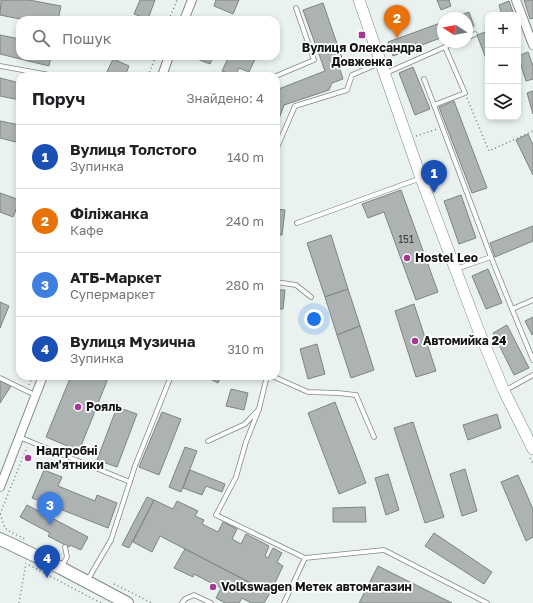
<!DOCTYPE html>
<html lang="uk">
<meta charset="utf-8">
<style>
:root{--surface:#fff;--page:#f6f6f6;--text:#202124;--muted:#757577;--line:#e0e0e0;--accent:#a53795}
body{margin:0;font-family:"Golos Text",sans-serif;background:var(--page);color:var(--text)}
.controls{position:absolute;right:12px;top:12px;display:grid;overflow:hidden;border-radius:8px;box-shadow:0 2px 6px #0003}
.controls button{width:36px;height:36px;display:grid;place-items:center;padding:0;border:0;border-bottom:1px solid var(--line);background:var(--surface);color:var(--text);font:20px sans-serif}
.compass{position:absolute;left:437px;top:12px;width:36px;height:36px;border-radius:50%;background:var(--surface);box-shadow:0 2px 6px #0003;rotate:281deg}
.you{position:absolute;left:314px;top:319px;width:14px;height:14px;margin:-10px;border:3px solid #fff;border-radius:50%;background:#1a73e8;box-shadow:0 0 0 6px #1a73e833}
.badge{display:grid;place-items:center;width:26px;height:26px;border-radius:50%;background:var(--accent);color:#fff;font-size:13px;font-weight:700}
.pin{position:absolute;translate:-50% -33px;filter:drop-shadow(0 1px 2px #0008)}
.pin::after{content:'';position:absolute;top:21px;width:14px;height:12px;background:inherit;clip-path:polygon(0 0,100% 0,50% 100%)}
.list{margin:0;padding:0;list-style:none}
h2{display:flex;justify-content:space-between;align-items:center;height:52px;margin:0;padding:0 16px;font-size:17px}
h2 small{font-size:13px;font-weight:400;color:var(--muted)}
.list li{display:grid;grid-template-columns:26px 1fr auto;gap:12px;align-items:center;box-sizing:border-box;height:64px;padding:0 16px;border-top:1px solid var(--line)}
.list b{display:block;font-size:15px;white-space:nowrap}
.list p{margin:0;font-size:13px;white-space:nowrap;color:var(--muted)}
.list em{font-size:13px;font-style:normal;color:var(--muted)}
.icon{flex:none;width:22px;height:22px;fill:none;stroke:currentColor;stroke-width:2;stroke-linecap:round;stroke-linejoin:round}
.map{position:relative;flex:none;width:533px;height:603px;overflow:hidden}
.search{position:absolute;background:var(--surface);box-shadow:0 2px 6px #0003;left:16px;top:16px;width:264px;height:44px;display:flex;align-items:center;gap:10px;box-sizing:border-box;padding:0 14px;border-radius:12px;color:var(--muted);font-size:15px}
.panel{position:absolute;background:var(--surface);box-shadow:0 2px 6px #0003;left:16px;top:72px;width:264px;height:308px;border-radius:12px}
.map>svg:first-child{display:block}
.building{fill:#acb3b2;stroke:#7e8483}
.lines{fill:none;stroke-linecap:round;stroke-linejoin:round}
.service-casing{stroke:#818886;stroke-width:5.5}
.minor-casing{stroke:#818886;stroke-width:10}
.secondary-casing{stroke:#818886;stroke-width:12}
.primary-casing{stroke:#818886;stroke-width:14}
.path{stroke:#797f7d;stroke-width:1.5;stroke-dasharray:1 3;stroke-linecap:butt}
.service{stroke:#fff;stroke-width:4}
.minor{stroke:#fff;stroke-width:8}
.secondary{stroke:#fff;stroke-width:11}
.primary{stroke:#fff;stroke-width:12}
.poi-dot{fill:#a53795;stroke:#fff;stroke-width:1.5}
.labels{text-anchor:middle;stroke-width:3.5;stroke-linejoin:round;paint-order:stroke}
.number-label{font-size:10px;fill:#393d3c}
.poi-label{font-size:12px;font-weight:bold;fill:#131615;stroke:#fff;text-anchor:start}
</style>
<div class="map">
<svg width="533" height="603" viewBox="0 0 533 603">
<rect width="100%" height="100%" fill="#eaf2f0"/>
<g class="building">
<path d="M1,0H29L61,6L58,20H25L0,15Z"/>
<path d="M140,0H155L148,19L134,14Z"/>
<path d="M216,0H239L233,14L214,6Z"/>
<path d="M437,0H449L451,6L441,10Z"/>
<path d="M524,0H533V18L530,19Z"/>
<path d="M509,1L514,15H502L499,5Z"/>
<path d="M323,3L344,64L339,66L343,79L332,83L329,90L284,105L276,127V90L325,71L303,10Z"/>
<path d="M469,12L474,26L467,29V18H453Z"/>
<path d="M443,22V37L393,56L388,42Z"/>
<path d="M488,31V64L477,35Z"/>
<path d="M0,35L20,39V56H51L49,66L0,54Z"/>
<path d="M528,52L533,66V79L526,81L518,56Z"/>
<path d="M198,56H214L210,64L197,59Z"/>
<path d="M229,56H255L256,57L249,72L239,68L235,76L222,71Z"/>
<path d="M113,59L129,66L125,76H105Z"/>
<path d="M413,67L430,109L415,115L399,73Z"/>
<path d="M0,78L20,83V100L0,96Z"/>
<path d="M533,91V114L527,93Z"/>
<path d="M454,101L487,188L472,193L439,107Z"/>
<path d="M0,121L20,125V143L0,138Z"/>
<path d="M528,134L533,145V175L516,140Z"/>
<path d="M401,190L438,292L416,300L384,212L368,218L362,204Z"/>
<path d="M0,193L20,200L13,217L0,212Z"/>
<path d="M461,195L476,238L459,244L444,201Z"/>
<path d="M276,209L285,210L282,235H276Z"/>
<path d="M533,226V241L495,257L490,243Z"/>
<path d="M331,235L348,289L325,297L307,243Z"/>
<path d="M488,269L502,303L486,309L472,276Z"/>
<path d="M348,289L360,326L337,335L325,297Z"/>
<path d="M276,290H285L283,309H276Z"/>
<path d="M0,302L9,306L0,328Z"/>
<path d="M414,304L436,371L416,377L395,311Z"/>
<path d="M533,317V334L532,335L525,321Z"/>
<path d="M507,325L529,368L514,375L493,333Z"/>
<path d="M360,326L374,370L351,378L337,335Z"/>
<path d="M317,344L325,374L308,379L300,349Z"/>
<path d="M71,376H109L79,451L46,437Z"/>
<path d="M204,376H221L218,383Z"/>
<path d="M0,381L11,386L0,403Z"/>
<path d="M231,389L248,393L244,410L226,406Z"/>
<path d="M335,402L366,483L339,494L308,413Z"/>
<path d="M117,407L137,414L117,467L97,460Z"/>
<path d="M162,412L181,419L159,475L139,467Z"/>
<path d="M497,414L501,428L468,440L463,425Z"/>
<path d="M413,422L444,517L425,523L394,428Z"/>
<path d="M185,447L197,451L181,492L169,487Z"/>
<path d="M465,469L477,511L462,516L450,474Z"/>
<path d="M44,470L62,477L58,486L95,501L97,495L117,503L108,528L32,498Z"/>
<path d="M190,470L225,484L222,492L206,486L202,495L183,488Z"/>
<path d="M388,474L399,510L386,515L375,478Z"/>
<path d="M518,475L533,509V537L526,541L501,482Z"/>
<path d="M147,497L154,500L129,548L122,545Z"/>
<path d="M154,500L173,509L177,501L198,511L195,516L204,520L202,524L218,532L223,522L237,529L232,539L241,544L246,534L269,546L265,556L268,558L273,548L282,553L277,562L283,566L270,593L160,536L152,552L133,542Z"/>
<path d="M27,505L88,537L81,550L70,545L69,547L48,536L50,533L20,517Z"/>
<path d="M365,507L366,522H333V508Z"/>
<path d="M434,533L492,572L484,584L425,546Z"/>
<path d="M185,549L270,593L264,603H251L242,598L239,603H225L216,598L221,588L194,574L193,577L174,568Z"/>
<path d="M378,566L452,603H359Z"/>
</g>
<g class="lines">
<defs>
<g id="service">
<path d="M467,38L475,34"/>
<path d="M445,47L457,42"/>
<path d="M0,66L55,76"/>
<path d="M386,73L445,47L465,93L434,105L424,79"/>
<path d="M276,76L314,60L296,8"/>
<path d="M434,105L491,257"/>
<path d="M276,150L295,106L347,90L352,75L380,63"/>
<path d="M297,223L421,178"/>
<path d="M456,269L491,257L512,309L533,300"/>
<path d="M276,282L296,285L311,297"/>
<path d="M512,309L533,360"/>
<path d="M272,376L308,392L338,393L356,395L374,437"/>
<path d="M0,378L35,395"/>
<path d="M504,391L533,375"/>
<path d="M259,409L246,442L236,477L216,515L305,558L284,603"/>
<path d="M19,437L130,482"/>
<path d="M208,441L245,424L259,409L267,376"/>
<path d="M305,558L384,550L487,603"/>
<path d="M62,566L67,557L65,547"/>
<path d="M87,581L111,540L135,466L171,376"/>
<path d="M182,603L185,599L194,595L211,603"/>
</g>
<g id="minor">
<path d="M516,0L533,45"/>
<path d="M184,20L192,0"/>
<path d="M162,76L169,56"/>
<path d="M0,487L43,376"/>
</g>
<path id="secondary" d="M359,0L421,178L478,329L504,391L533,449"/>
<path id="primary" d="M0,539L61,568L127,603"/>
</defs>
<use href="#service" class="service-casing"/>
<use href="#minor" class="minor-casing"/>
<use href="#secondary" class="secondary-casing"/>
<use href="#primary" class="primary-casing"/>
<g class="path">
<path d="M169,20L177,0"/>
<path d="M148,76L156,56"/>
<path d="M467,98L489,151L533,131"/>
<path d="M416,136L437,129"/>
<path d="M29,385L33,376"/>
<path d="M530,458L533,464"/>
<path d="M0,514L27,447"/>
<path d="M0,514L5,528L9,531"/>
<path d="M9,531L25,539"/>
<path d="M29,565L101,603"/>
<path d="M114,584L152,603"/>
<path d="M19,603L26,563"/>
</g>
<use href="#service" class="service"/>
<use href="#minor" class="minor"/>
<use href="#secondary" class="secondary"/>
<use href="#primary" class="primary"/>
</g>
<g class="poi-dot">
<rect x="358" y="31" width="8" height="8" rx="2"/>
<circle cx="407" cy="258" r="4"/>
<circle cx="415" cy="341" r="4"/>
<circle cx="78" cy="407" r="4"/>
<circle cx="28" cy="458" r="4"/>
<circle cx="213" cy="587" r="4"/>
</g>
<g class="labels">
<g class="number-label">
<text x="406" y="243">151</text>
</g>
<g class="poi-label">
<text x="362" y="52" text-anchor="middle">Вулиця Олександра<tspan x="362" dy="14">Довженка</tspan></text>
<text x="415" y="262">Hostel Leo</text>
<text x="423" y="345">Автомийка 24</text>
<text x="86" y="411">Рояль</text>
<text x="36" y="455">Надгробні<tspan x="36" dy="14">пам'ятники</tspan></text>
<text x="221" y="591">Volkswagen Метек автомагазин</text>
</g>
</g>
</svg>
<div class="controls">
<button>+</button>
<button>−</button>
<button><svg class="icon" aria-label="layers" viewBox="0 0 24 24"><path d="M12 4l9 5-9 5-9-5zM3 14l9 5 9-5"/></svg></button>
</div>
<svg class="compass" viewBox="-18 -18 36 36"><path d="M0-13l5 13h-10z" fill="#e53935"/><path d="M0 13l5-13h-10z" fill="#757577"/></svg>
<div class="you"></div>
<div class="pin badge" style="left:434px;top:193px;background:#1a4fb4">1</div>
<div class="pin badge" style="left:397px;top:38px;background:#e8710a">2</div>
<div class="pin badge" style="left:50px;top:525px;background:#3f7fe0">3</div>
<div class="pin badge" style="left:47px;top:578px;background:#1a4fb4">4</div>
<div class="search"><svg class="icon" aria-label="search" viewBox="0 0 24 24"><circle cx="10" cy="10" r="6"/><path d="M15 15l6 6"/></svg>Пошук</div>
<section class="panel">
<h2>Поруч<small>Знайдено: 4</small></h2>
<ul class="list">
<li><span class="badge" style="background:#1a4fb4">1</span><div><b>Вулиця Толстого</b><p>Зупинка</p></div><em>140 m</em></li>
<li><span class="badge" style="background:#e8710a">2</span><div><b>Філіжанка</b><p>Кафе</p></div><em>240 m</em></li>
<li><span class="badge" style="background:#3f7fe0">3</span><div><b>АТБ-Маркет</b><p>Супермаркет</p></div><em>280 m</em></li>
<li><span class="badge" style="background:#1a4fb4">4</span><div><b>Вулиця Музична</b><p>Зупинка</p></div><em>310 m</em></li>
</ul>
</section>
</div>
